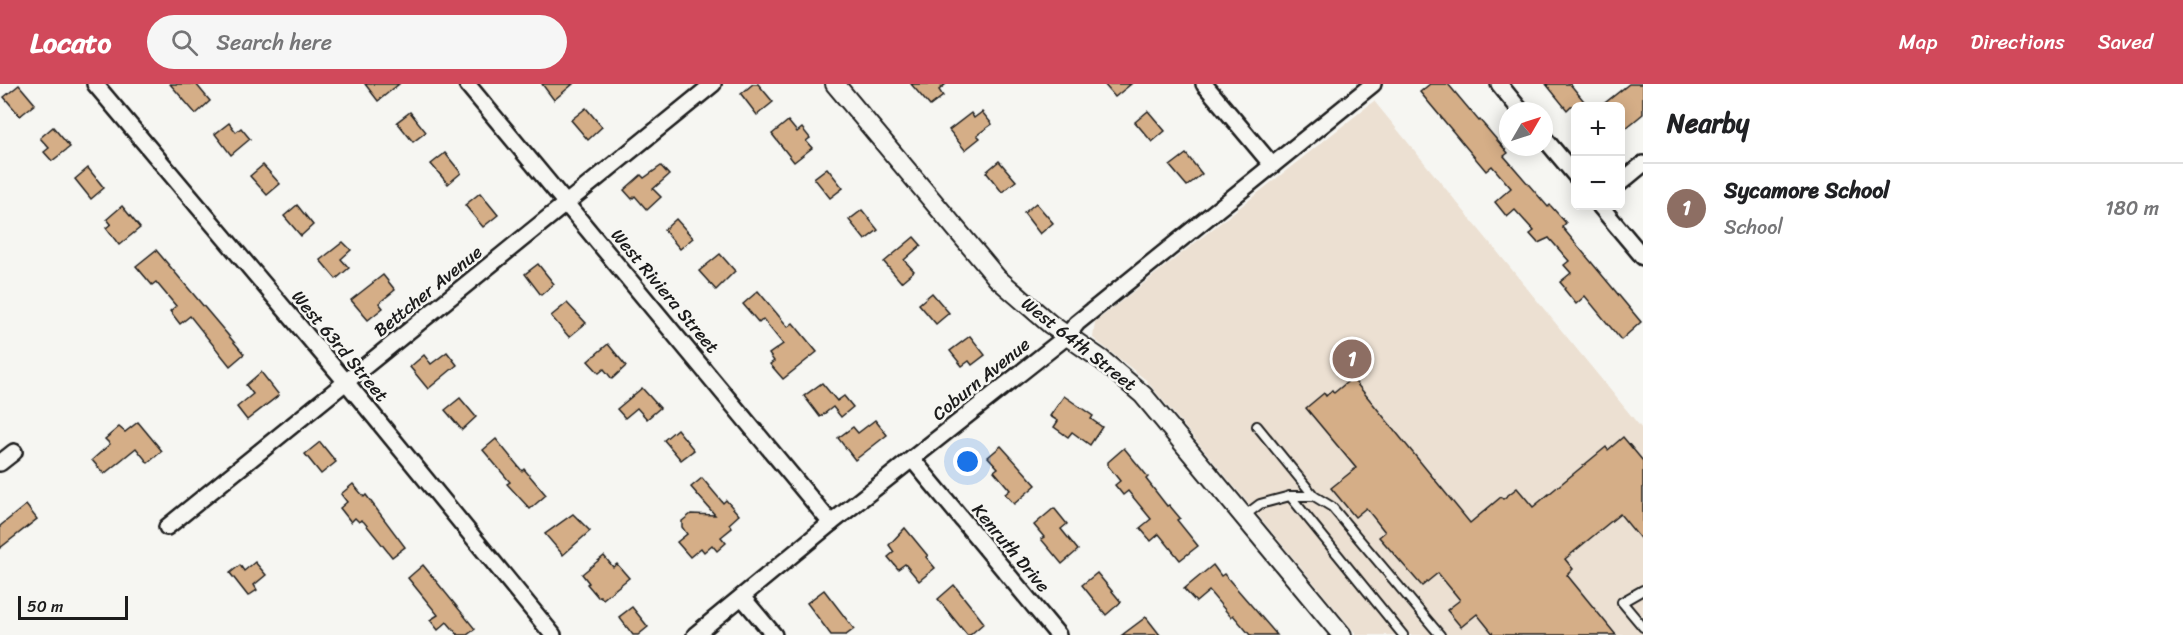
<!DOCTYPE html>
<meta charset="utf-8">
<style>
:root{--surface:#fff;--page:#f6f6f6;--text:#202124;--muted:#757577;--line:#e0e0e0;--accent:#d1495b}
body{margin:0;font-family:Sriracha,sans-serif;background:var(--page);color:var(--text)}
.controls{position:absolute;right:18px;top:18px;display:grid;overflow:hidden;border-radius:9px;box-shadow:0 3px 15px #0003}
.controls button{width:54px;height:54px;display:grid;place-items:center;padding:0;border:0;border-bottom:2px solid var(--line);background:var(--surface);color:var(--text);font:30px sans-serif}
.compass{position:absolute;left:1499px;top:18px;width:54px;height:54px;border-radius:50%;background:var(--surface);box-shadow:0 3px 15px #0003;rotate:51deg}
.scale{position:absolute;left:18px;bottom:15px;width:110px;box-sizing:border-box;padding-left:6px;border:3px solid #1c1c1c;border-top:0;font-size:16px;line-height:21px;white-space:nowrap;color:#1c1c1c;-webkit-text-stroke:4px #f6f6f2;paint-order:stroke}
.you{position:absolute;left:968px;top:378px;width:21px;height:21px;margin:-15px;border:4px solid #fff;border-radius:50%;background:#1a73e8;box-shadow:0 0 0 9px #1a73e833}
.badge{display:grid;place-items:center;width:39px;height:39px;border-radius:50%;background:var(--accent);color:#fff;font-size:20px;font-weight:700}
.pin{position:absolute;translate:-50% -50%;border:3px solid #fff;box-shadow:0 2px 6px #0006}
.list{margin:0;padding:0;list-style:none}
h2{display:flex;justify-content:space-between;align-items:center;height:78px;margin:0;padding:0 24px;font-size:26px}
h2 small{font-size:20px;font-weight:400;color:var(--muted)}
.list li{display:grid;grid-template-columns:39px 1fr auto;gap:18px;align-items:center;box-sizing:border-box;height:90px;padding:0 24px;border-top:2px solid var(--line)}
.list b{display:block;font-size:22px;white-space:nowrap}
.list p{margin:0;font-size:20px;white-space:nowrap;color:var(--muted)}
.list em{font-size:20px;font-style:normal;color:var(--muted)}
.icon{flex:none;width:33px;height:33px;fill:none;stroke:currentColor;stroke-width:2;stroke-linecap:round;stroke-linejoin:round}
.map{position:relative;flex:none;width:1643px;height:551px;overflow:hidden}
header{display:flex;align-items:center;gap:36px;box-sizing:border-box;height:84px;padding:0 30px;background:var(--accent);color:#fff}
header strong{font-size:28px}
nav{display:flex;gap:33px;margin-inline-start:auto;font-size:21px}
.search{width:420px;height:54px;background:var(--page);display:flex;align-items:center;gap:15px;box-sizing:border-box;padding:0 21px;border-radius:33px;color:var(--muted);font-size:22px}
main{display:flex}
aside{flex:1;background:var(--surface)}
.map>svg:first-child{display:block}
.built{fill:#ece0d2}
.building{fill:#d5ae87;stroke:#1c1c1c;stroke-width:1.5}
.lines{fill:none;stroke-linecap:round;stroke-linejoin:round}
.service-casing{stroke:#1c1c1c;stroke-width:12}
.minor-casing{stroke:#1c1c1c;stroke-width:20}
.tertiary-casing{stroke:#1c1c1c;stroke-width:22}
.service{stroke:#f6f6f2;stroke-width:8}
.minor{stroke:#f6f6f2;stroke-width:15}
.tertiary{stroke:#f6f6f2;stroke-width:18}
.labels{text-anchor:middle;stroke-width:5;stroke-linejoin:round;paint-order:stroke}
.street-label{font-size:18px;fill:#1c1c1c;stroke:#f6f6f2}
</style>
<header>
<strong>Locato</strong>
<div class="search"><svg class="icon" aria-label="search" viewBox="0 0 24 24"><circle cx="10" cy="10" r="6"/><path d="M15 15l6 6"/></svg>Search here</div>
<nav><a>Map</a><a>Directions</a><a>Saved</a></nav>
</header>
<main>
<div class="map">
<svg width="1643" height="551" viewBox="0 0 1643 551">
<rect width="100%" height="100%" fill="#f6f6f2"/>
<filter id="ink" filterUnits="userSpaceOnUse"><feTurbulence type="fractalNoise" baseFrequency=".0167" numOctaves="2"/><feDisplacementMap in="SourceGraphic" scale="12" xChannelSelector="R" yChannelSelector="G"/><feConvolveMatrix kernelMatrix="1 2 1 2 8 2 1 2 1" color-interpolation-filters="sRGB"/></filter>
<g filter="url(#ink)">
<path class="built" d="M1374,17L1643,346V551H1357L1146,296L1093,254L1095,238Z"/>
<g class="building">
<path d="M170,0H196L210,17L196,30Z"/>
<path d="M365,0H399L378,17Z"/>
<path d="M542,0H573L554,16Z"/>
<path d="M753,0H758L773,18L757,31L741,10Z"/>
<path d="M911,0H946L939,6L943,12L930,22Z"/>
<path d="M1104,0H1131L1115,13Z"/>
<path d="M1430,0H1448L1479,37L1480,36L1508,69L1504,72L1548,123L1550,121L1566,139L1562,143L1641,238L1621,256L1585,212L1576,220L1564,205L1565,204L1560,198L1571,189L1564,181L1569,177L1549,154L1538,159L1530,150L1534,147L1515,126L1507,133L1495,118L1511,104L1492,82L1486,87L1420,8Z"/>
<path d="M1546,0H1570L1588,22H1571L1567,26Z"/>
<path d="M1629,0H1643V30L1620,49V22H1601Z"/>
<path d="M19,1L35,20L20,32L4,13Z"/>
<path d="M586,24L602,43L588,56L571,36Z"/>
<path d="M1148,27L1165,47L1152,58L1135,38Z"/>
<path d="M410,28L426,48L413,58L397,38Z"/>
<path d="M982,28L992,40L977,51L980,54L965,66L949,46L971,29L974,34Z"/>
<path d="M788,37L797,48L802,44L810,54L806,57L812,64L794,78L772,50Z"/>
<path d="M229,39L236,48L241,44L250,55L231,71L215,50Z"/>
<path d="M53,43L70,63L52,77L44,68L49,64L40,54Z"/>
<path d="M445,69L461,89L448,100L431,80Z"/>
<path d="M1186,70L1202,90L1187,102L1170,82Z"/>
<path d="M999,77L1016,97L1002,108L986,88Z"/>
<path d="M263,81L280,100L267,111L250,92Z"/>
<path d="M661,82L669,91L653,105L661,113L647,126L635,112L632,115L624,106L641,91L644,94Z"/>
<path d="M88,84L104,104L91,115L75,95Z"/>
<path d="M827,84L843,104L830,114L814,94Z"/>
<path d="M480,109L498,131L483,143L465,121Z"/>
<path d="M1036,119L1053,139L1040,150L1024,129Z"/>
<path d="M297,121L313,141L301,152L284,132Z"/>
<path d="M122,122L140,144L119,161L106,144L111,140L107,135Z"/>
<path d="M862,126L878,146L865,156L849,136Z"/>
<path d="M676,135L693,154L680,165L664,146Z"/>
<path d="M914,153L921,161L904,176L914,187L901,198L884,178Z"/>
<path d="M343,158L351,166L341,175L349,184L336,195L320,176Z"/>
<path d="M156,166L244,270L230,282L190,232L180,240L170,227L176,222L156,198L152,201L136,182Z"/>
<path d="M720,170L735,187L716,206L699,187Z"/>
<path d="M538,180L554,200L541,211L525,190Z"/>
<path d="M383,191L395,206L379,219L383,224L368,236L351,216Z"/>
<path d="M758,207L788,243L793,239L817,268L783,295L770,280L774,277L769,270L783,260L763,235L759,239L743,220Z"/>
<path d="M932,209L949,229L936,240L919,220Z"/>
<path d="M567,219L586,239L569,253L551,232Z"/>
<path d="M970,252L985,271L972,281L969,277L962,282L950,267Z"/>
<path d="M608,260L626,282L612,295L604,285L599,289L588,277Z"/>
<path d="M447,268L457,281L428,305L410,283L424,271L431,280Z"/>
<path d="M261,288L279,311L247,336L237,323L253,310L246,301Z"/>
<path d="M1352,294L1470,439L1501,413L1503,415L1517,404L1533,423L1606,363L1608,366L1623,353L1643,377V458L1620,430L1565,475L1573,485L1567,491L1616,551H1494L1477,530L1461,543L1447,526L1460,516L1438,489L1422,502L1379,453L1385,448L1366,424L1355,433L1331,404L1356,384L1306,324L1324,309L1326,312L1332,306L1334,309Z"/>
<path d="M822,299L837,317L844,312L853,323L841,333L833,323L820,333L804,312Z"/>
<path d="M642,304L660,324L647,335L637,324L625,334L617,325Z"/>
<path d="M1064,312L1093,332L1091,335L1102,343L1090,361L1072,348L1068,353L1054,343L1058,337L1050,332Z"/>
<path d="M460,314L476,333L462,346L445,326Z"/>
<path d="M875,336L887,351L855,376L838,354L853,343L858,349Z"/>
<path d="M138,338L162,367L148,379L136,364L104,390L92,376L110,360L105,355L119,343L125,348Z"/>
<path d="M677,345L694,366L681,376L664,356Z"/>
<path d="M496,355L522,387L524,385L546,411L530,425L507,400L510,398L483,366Z"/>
<path d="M320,358L336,378L321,390L305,370Z"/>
<path d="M1001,362L1036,401L1014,420L1005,410L1010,406L994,387L998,384L988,373Z"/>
<path d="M1124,364L1148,393L1146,395L1167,422L1169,421L1180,434L1177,436L1198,462L1180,476L1159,450L1151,457L1140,444L1151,435L1128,407L1123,411L1115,401L1120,397L1108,382V378Z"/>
<path d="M702,394L723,419L726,416L739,431L729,440L732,444L721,453L726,459L717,467L712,461L704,468L701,464L690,473L677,458L687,450L682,443V437L691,430L715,431L691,403Z"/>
<path d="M353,400L364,413L366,411L405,463L392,473L364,438L361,436L359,438L355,434L351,438L340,424L347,418L341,410Z"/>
<path d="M26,421L37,435L0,464V442Z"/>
<path d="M1054,424L1067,440L1061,445L1078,466L1062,480L1041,455L1044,453L1034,441Z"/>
<path d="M573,430L590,447L563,471L545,450Z"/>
<path d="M905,444L928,472L926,473L935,484L919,497L905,480L898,485L888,473L894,468L889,461Z"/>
<path d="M604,472L613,483L617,480L629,494L603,515L600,512L598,513L587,500L589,499L582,490Z"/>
<path d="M255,478L266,491L254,501L257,506L248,512L230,489L240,481L244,487Z"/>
<path d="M423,481L475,545L467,551H458L447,538L438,546L430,536L438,531L408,494Z"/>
<path d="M1213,481L1221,492L1224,490L1277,551H1250L1233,531L1231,533L1209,507L1196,518L1184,505Z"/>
<path d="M1097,489L1121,518L1106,531L1082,501Z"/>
<path d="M954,501L984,539L970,551H967L938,515Z"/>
<path d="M824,506L854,545L846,551H831L807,519Z"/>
<path d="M632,523L648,543L638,551H633L619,533Z"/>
<path d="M1146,533L1160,551H1122Z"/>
</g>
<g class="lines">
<defs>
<g id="service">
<path d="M1257,342L1314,412"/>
<path d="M1290,412H1314L1332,423L1440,551"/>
<path d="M1244,432L1260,420L1290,412L1403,551"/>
<path d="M1643,506L1622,518L1643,543"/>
</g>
<g id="minor">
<path d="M95,0L346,298L553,551"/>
<path d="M467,0L831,439"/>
<path d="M1204,0L1272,81"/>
<path d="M1499,0L1521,27"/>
<path d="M1544,54L1576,92"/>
<path d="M1620,99L1643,80"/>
<path d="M1600,122L1643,173"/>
<path d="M912,375L1058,551"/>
<path d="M0,379L14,368"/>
<path d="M167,443L713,0"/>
<path d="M742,513L774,551"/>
<path d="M695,551L831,439L1066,253L1077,239L1373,0"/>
</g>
<path id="tertiary" d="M835,0L997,194L1050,240L1102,276L1143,311L1342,551"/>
</defs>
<use href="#service" class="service-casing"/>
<use href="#minor" class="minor-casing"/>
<use href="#tertiary" class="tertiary-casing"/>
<use href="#service" class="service"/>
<use href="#minor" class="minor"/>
<use href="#tertiary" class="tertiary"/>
</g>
</g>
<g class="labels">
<g class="street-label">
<text transform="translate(428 207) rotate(-39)" y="6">Bettcher Avenue</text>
<text transform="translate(665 207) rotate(50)" y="6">West Riviera Street</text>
<text transform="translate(1079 260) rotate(38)" y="6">West 64th Street</text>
<text transform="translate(340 262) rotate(50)" y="6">West 63rd Street</text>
<text transform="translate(981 295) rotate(-39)" y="6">Coburn Avenue</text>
<text transform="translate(1011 464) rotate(50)" y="6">Kenruth Drive</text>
</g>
</g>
</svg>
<div class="controls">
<button>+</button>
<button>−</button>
</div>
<svg class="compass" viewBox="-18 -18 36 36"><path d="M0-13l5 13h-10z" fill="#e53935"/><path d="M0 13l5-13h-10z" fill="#757577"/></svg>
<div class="scale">50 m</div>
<div class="you"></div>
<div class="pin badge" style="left:1352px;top:275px;background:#8d6e63">1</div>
</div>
<aside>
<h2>Nearby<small></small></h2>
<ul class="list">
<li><span class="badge" style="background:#8d6e63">1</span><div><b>Sycamore School</b><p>School</p></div><em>180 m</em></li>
</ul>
</aside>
</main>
